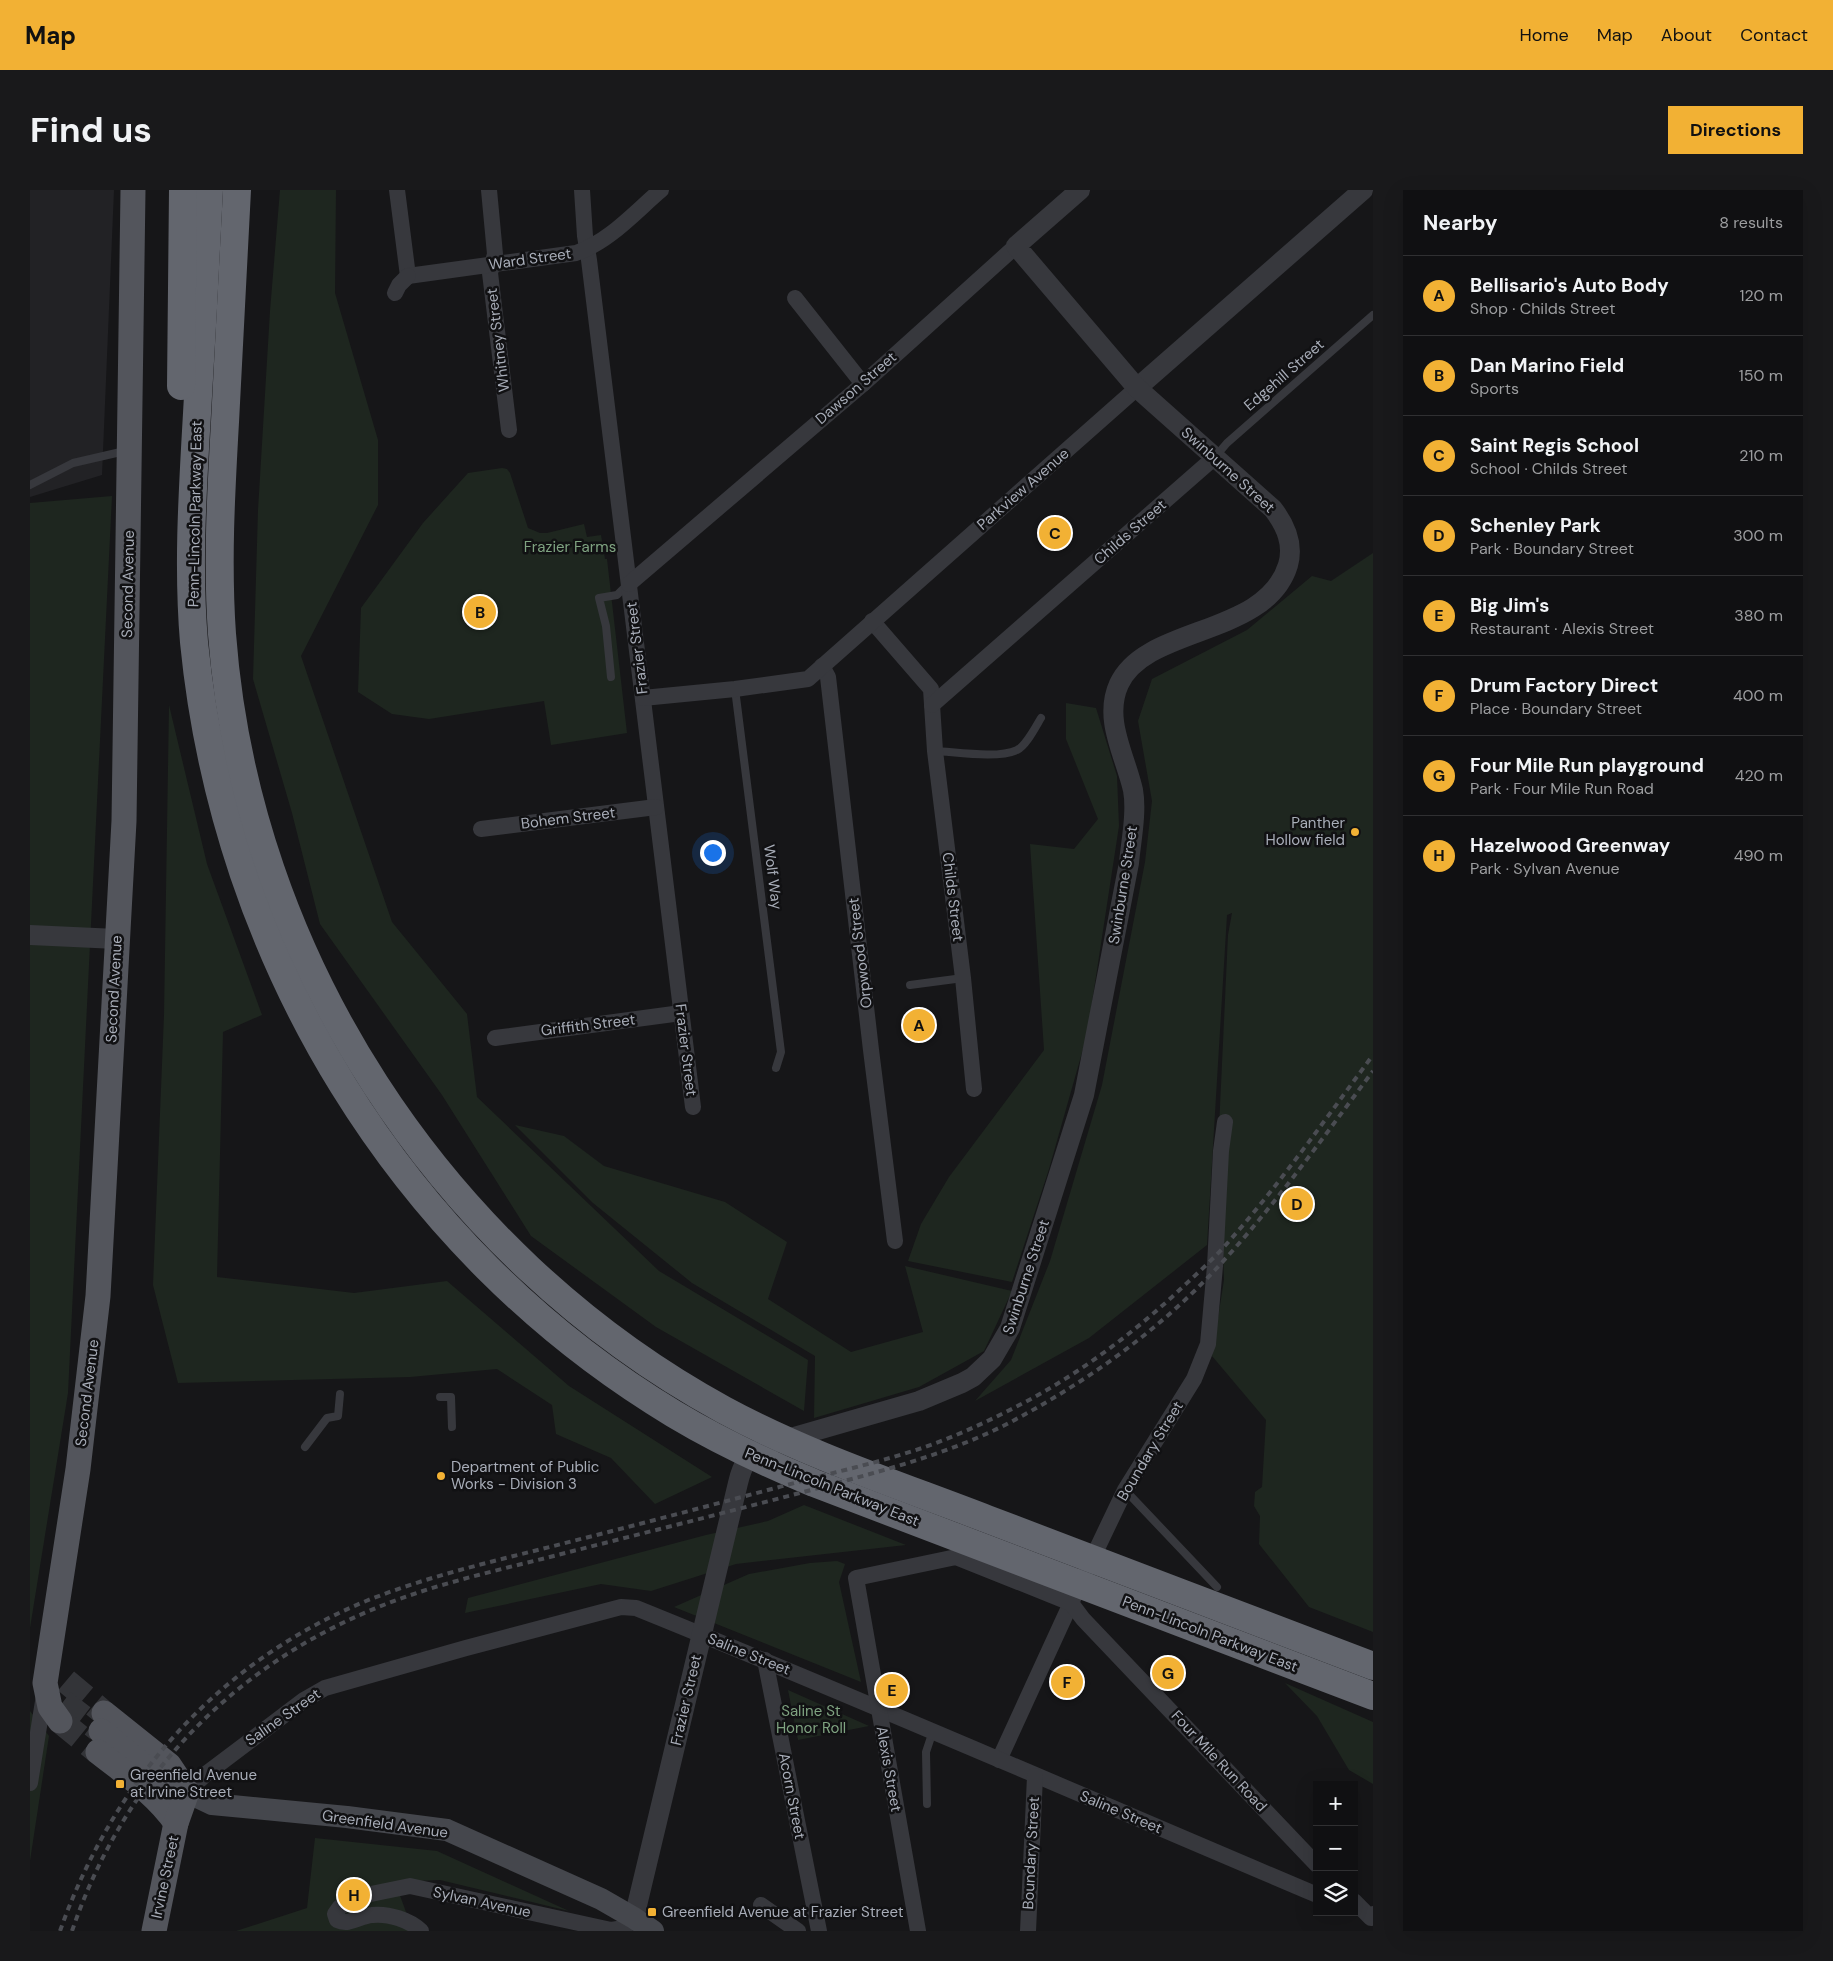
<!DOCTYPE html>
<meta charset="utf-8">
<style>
:root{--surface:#101012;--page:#19191b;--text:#f1f3f6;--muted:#9c9d9f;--line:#303032;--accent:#f2b134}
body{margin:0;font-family:"DM Sans",sans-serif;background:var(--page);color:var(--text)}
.controls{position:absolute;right:15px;bottom:15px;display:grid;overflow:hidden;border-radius:0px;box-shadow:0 5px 20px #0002}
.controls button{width:45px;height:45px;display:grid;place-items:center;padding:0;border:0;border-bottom:1px solid var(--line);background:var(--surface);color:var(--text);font:25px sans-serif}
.you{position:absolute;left:682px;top:662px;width:18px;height:18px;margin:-12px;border:4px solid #fff;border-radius:50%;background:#1a73e8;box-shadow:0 0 0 8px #1a73e833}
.badge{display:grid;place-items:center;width:32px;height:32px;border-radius:50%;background:var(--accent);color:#111;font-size:16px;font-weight:700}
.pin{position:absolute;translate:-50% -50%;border:2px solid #fff;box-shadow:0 1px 5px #0006}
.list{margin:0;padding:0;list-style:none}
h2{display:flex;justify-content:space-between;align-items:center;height:65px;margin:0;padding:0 20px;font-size:21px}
h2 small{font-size:16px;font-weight:400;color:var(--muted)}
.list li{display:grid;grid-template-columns:32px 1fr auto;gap:15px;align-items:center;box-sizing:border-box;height:80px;padding:0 20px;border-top:1px solid var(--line)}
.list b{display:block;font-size:19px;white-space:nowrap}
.list p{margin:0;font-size:16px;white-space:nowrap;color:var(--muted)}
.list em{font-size:16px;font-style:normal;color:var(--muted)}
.icon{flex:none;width:28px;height:28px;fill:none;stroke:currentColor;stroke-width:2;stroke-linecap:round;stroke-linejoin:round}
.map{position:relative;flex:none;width:1343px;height:1741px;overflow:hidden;border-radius:0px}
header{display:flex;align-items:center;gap:30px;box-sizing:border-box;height:70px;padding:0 25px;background:var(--accent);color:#111}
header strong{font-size:24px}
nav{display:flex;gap:28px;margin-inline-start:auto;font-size:18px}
.intro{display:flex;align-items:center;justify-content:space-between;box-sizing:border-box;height:120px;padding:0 30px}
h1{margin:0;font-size:35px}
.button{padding:12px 22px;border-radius:0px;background:var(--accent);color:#111;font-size:18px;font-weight:700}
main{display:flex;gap:30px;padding:0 30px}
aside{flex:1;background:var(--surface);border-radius:0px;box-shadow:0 5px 20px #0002}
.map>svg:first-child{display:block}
.built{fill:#222225}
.green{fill:#1e261f}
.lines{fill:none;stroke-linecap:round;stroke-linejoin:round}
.primary-tunnel{stroke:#333438;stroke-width:25;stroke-dasharray:25 12;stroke-linecap:butt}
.service{stroke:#37383d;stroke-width:8}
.minor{stroke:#37383d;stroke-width:16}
.tertiary{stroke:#37383d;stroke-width:20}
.secondary{stroke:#45474d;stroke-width:22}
.primary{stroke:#53555c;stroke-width:25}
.motorway{stroke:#63666e;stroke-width:28}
.rail{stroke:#4a4c52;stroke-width:4;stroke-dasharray:6 5;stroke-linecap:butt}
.poi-dot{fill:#f2b134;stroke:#111113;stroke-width:2}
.labels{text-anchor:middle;stroke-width:5;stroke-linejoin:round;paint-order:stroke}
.street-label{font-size:15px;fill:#a8adb8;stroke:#111113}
.park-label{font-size:15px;fill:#7fa381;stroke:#111113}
.poi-label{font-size:15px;fill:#a8adb8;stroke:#111113;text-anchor:start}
</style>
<header>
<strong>Map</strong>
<nav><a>Home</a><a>Map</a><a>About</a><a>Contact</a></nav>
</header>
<div class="intro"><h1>Find us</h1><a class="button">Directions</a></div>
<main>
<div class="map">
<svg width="1343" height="1741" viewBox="0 0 1343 1741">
<rect width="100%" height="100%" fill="#161618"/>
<path class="built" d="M0,0H84L72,285L0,307Z"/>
<g class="green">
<path d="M250,0H306L305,103L348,250V315L271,466L362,732L437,824L447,907L629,1081L778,1170L774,1221L626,1137L501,1046L412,905L290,734L262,623L223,489L228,320L240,121Z"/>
<path d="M472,278L477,279L480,283L498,338L510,343H517L554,334L557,347L571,345L575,369H577L597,543L521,555L514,511L399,529L362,524L328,502L331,418L393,333L438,283Z"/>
<path d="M82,306L38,1203L0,1438V313Z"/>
<path d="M1343,363V1442L1279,1417L1229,1354L1230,1326L1224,1316L1225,1302L1232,1297L1236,1230L1182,1166L1194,1090L1189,938L1198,745L1202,723L1197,725L1177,1055L1059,1148L945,1211L981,1170L1020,1071L1072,895L1115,672L1122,611L1108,531L1122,489L1217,440L1282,386L1301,391Z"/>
<path d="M1036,513L1066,518L1087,586L1089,636L1057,845L1019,979L982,1092L878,1071L891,1034L919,987L1014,860L1000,654L1044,659L1068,629L1036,549Z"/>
<path d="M139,515L177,674L232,825L193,842L187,1087L324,1103L417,1091L539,1196L682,1287L625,1314L581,1268L526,1244L522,1215L467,1179L380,1187L148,1193L123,1095L134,825Z"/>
<path d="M485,935L534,946L574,976L695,1012L757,1052L738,1109L821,1162L893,1142L875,1076L982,1101L954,1161L889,1197L784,1228L785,1166L662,1093L563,1013Z"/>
<path d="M774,1315L876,1355L706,1374L621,1401L571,1394L435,1423L438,1408L676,1345L738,1331Z"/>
<path d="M807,1371L815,1374L809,1392L831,1492L644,1417L719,1384L780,1373Z"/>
<path d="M1255,1493L1343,1532V1594L1319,1580L1287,1526Z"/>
<path d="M758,1500L839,1536L768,1550Z"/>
<path d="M0,1521L19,1546L0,1671Z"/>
<path d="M285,1648L407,1661L539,1721L410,1690L365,1692L383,1741H206L277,1718Z"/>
</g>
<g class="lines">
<g class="primary-tunnel">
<path d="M36,1491L74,1523"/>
<path d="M33,1512L68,1539"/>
<path d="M30,1531L68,1562"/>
</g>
<g class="service">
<path d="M1185,267L1197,253L1343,125"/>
<path d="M0,295L43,273L95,261"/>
<path d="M581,487L576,436L569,408L587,405L597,395"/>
<path d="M705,499L751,862L746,878"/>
<path d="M905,561C926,562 968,569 987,560C996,556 1006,536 1011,528"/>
<path d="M880,795L933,788"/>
<path d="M410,1207H421L422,1237"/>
<path d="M275,1257L297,1228L308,1226L310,1204"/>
<path d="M1095,1300L1187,1397"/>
<path d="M897,1614L896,1562L903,1541"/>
</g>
<g class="minor">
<path d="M367,0L378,86"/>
<path d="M459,0L465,64L460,83L479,240"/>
<path d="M552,0L555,46L559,70L663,917"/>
<path d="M378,86L546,63C579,52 605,22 631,0"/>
<path d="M365,103L369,95L378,86"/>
<path d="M765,108L833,194"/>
<path d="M599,394L833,194L986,56"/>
<path d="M842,431L901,499L905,561L933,788L944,899"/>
<path d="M792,476L798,487L841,860L865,1051"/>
<path d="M613,508L705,499L778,489L1107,198"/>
<path d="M902,515L1185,267"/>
<path d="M451,639L626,617"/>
<path d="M465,848L651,823"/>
<path d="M735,1470L789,1741"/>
<path d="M969,1570L1041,1413L1095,1300L1164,1189L1178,1154L1185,1076L1191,961L1195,932"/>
<path d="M0,1593L14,1505"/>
<path d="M157,1602L176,1584L274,1510L295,1498L436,1458L591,1417L606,1418C834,1510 1060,1609 1287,1705"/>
<path d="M1324,1711L1341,1728L1343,1724"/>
<path d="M731,1715L768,1741"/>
<path d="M391,1741C380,1730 358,1723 342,1725C329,1726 320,1736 307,1730L305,1724L310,1717L331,1706L380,1696L581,1740L594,1738L604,1728"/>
<path d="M888,1741L826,1388L926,1367L1041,1413L1053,1429L1287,1675"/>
<path d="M998,1741L1005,1586"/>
</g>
<g class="tertiary">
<path d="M1107,198L1333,0"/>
<path d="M0,745L87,749"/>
<path d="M604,1728L708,1293C712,1275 719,1263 736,1255L889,1211L932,1193L943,1187L962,1169L980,1138L1054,905L1099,673C1101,651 1107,622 1103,600C1095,565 1073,529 1089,494C1116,435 1236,447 1258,375C1264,354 1256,336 1243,319L1107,198L986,56L1050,0"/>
</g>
<path class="secondary" d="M157,1602L182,1614L317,1627L417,1640L571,1709L604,1728L623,1741"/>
<g class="primary">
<path d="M74,1523L139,1575L157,1602"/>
<path d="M30,1531L20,1517L15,1493L48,1279L68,1106L94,631L103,0"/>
<path d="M71,1541L127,1587"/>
<path d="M68,1562C96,1584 126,1604 146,1633"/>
<path d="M124,1741L146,1633L157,1602"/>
</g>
<g class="motorway">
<path d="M179,0C175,80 171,161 166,241C162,311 158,382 164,452C195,769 370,1059 644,1224C689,1251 736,1273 784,1293L1343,1506"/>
<path d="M207,0C203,77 199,155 195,232C191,303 187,373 192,444C216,766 410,1065 694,1220C777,1265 869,1295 957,1329C1086,1378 1214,1427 1343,1476"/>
<path d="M151,196L153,0"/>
</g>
<g class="rail">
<path d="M30,1741C83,1591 188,1472 336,1411C403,1384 474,1369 543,1351C618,1332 693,1312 768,1292C810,1281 854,1271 895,1257C932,1244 967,1227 1001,1209C1052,1181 1099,1146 1142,1107C1162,1088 1183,1070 1201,1049C1252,991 1297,927 1343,865"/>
<path d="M42,1741C92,1594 195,1482 339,1421C404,1393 475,1379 543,1361C622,1341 702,1321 781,1300C847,1282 913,1266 975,1235C1052,1195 1126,1143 1185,1080C1243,1018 1292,949 1343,881"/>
</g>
</g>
<g class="poi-dot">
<circle cx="1325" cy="642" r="5"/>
<circle cx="411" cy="1286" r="5"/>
<rect x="85" y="1589" width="10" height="10" rx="2.5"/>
<rect x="617" y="1717" width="10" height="10" rx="2.5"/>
</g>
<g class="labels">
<g class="street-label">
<text transform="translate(500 69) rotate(-8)" y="5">Ward Street</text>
<text transform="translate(468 150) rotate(-97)" y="5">Whitney Street</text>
<text transform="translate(1254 185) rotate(-41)" y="5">Edgehill Street</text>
<text transform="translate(826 198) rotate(-41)" y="5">Dawson Street</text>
<text transform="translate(1198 280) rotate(42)" y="5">Swinburne Street</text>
<text transform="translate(993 299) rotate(-41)" y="5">Parkview Avenue</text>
<text transform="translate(165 324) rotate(-89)" y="5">Penn-Lincoln Parkway East</text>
<text transform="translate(1100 342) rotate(-41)" y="5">Childs Street</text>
<text transform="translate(98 394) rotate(-89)" y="5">Second Avenue</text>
<text transform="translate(607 458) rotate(-97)" y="5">Frazier Street</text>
<text transform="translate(538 628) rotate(-7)" y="5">Bohem Street</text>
<text transform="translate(743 687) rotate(83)" y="5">Wolf Way</text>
<text transform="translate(1093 695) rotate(-81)" y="5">Swinburne Street</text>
<text transform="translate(923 707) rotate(83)" y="5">Childs Street</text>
<text transform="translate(830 763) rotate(-97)" y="5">Orpwood Street</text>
<text transform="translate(84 799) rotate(-87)" y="5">Second Avenue</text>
<text transform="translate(558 835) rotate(-7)" y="5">Griffith Street</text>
<text transform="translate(656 860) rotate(83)" y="5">Frazier Street</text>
<text transform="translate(996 1087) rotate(-72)" y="5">Swinburne Street</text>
<text transform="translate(57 1203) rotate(-83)" y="5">Second Avenue</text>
<text transform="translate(1120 1261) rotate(-59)" y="5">Boundary Street</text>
<text transform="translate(802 1297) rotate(22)" y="5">Penn-Lincoln Parkway East</text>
<text transform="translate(1180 1444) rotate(21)" y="5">Penn-Lincoln Parkway East</text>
<text transform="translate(719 1464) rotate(22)" y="5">Saline Street</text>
<text transform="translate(656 1510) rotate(-77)" y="5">Frazier Street</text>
<text transform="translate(253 1527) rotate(-35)" y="5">Saline Street</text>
<text transform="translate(1189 1571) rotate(47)" y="5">Four Mile Run Road</text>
<text transform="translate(859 1579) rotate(80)" y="5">Alexis Street</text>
<text transform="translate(762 1606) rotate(79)" y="5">Acorn Street</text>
<text transform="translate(1091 1622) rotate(23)" y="5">Saline Street</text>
<text transform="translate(355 1634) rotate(8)" y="5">Greenfield Avenue</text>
<text transform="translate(1001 1663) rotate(-87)" y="5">Boundary Street</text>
<text transform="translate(135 1687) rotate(-78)" y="5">Irvine Street</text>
<text transform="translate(452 1712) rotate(12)" y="5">Sylvan Avenue</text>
</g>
<g class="park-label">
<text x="540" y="362">Frazier Farms</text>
<text x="781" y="1526">Saline St<tspan x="781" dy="17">Honor Roll</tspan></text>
</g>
<g class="poi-label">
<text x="1315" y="638" text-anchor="end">Panther<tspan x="1315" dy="17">Hollow field</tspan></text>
<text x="421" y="1282">Department of Public<tspan x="421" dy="17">Works - Division 3</tspan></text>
<text x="100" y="1590">Greenfield Avenue<tspan x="100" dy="17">at Irvine Street</tspan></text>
<text x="632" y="1727">Greenfield Avenue at Frazier Street</text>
</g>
</g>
</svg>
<div class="controls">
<button>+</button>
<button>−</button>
<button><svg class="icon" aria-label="layers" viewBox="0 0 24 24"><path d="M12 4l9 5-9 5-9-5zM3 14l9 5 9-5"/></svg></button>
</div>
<div class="you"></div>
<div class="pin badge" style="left:889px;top:835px">A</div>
<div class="pin badge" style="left:450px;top:422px">B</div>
<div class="pin badge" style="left:1025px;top:343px">C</div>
<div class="pin badge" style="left:1267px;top:1014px">D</div>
<div class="pin badge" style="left:862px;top:1500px">E</div>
<div class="pin badge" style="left:1037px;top:1492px">F</div>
<div class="pin badge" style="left:1138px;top:1483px">G</div>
<div class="pin badge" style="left:324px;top:1705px">H</div>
</div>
<aside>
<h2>Nearby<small>8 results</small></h2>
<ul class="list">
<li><span class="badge">A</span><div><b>Bellisario's Auto Body</b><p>Shop · Childs Street</p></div><em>120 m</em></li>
<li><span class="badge">B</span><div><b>Dan Marino Field</b><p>Sports</p></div><em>150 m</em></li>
<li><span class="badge">C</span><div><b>Saint Regis School</b><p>School · Childs Street</p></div><em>210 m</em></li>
<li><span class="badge">D</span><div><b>Schenley Park</b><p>Park · Boundary Street</p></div><em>300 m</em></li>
<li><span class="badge">E</span><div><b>Big Jim's</b><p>Restaurant · Alexis Street</p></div><em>380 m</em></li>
<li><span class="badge">F</span><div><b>Drum Factory Direct</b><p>Place · Boundary Street</p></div><em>400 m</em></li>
<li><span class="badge">G</span><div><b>Four Mile Run playground</b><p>Park · Four Mile Run Road</p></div><em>420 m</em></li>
<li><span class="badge">H</span><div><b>Hazelwood Greenway</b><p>Park · Sylvan Avenue</p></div><em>490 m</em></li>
</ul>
</aside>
</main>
